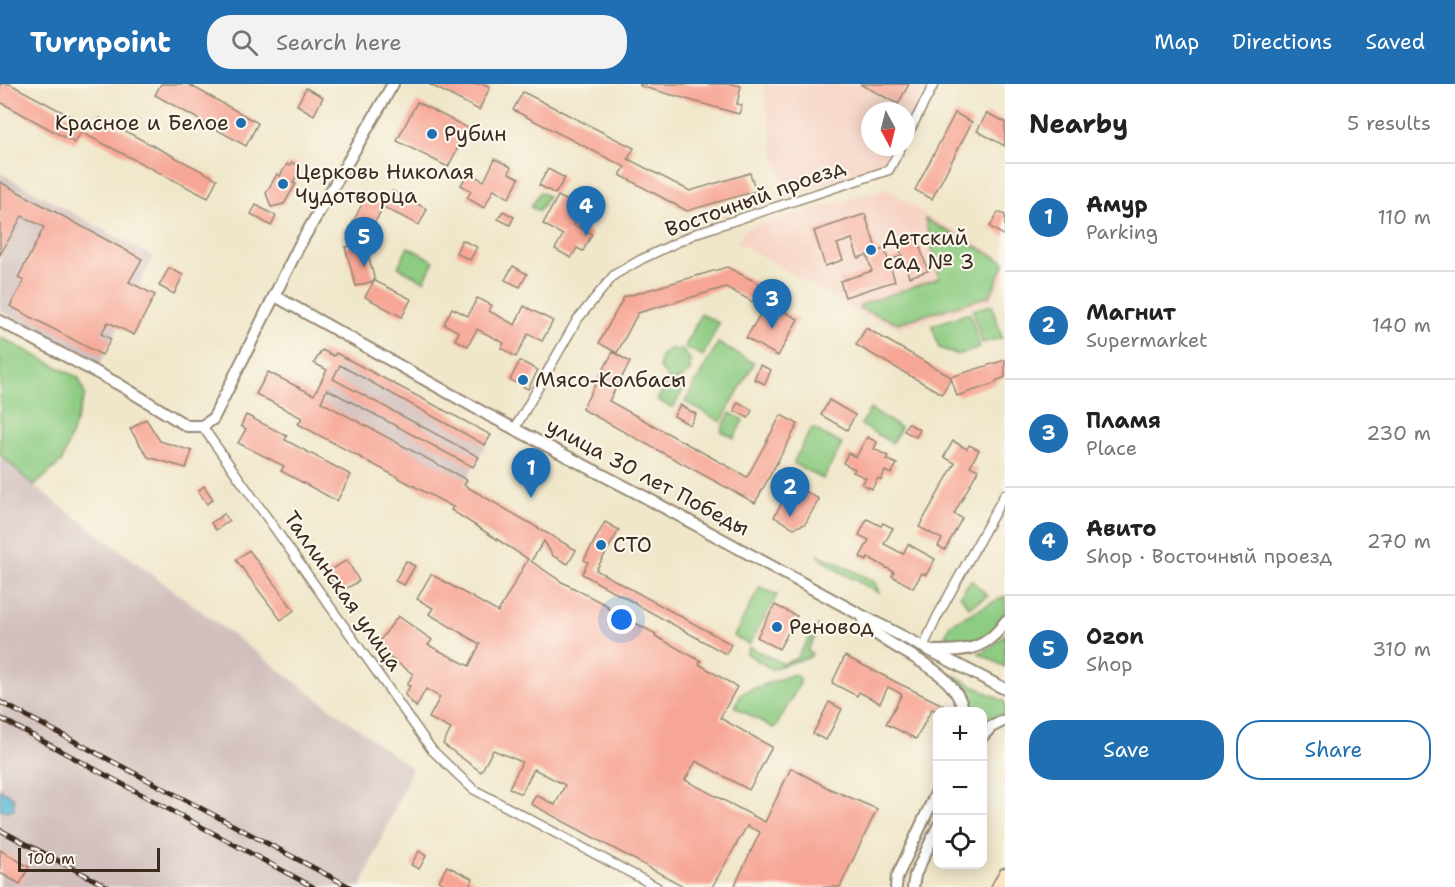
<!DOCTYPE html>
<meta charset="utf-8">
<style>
:root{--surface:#fff;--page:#f2f2f2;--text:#222;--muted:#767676;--line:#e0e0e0;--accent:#1f6fb2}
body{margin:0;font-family:"Shantell Sans",sans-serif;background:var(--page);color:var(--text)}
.controls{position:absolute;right:18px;bottom:18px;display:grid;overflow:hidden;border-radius:12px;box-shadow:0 3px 15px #0003}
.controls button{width:54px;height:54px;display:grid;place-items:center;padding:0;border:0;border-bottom:2px solid var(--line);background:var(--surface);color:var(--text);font:30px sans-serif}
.compass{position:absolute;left:861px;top:18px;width:54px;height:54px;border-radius:50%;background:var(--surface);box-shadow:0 3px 15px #0003;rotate:173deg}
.scale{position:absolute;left:18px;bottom:15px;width:142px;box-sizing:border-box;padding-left:6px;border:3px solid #3b2a1e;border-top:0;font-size:16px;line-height:21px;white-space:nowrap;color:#3b2a1e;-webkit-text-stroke:4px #fbf7ec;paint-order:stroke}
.you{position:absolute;left:622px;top:536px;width:21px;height:21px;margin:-15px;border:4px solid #fff;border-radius:50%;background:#1a73e8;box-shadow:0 0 0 9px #1a73e833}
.badge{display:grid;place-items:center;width:39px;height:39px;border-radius:50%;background:var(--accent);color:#fff;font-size:20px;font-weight:700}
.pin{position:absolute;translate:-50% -50px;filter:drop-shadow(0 2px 3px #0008)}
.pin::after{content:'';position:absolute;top:32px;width:21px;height:18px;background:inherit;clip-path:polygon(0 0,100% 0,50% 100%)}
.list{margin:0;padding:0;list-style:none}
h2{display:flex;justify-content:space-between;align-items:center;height:78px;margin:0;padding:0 24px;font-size:26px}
h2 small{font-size:20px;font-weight:400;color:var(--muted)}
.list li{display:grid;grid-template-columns:39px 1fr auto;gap:18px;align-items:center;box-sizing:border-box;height:108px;padding:0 24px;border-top:2px solid var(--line)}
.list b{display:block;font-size:22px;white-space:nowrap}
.list p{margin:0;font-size:20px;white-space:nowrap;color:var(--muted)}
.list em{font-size:20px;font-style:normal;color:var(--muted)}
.actions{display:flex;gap:12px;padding:18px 24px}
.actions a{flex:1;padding:14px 0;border:2px solid var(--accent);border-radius:24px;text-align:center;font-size:21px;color:var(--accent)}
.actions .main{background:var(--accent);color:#fff}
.icon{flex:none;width:33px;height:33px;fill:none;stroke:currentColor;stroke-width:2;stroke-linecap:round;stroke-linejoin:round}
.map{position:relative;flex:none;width:1005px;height:803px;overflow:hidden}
header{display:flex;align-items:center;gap:36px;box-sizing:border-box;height:84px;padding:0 30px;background:var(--accent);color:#fff}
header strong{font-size:28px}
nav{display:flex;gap:33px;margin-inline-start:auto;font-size:21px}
.search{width:420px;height:54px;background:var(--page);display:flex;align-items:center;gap:15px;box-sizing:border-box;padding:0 21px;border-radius:24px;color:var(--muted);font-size:22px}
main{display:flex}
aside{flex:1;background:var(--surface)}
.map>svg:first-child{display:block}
.built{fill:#f6d2c3}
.industrial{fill:#d1bfbd}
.green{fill:#8ecc82;stroke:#647b50;stroke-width:1.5}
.water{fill:#57b8d6;stroke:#49717a;stroke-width:1.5}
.building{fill:#f7a594}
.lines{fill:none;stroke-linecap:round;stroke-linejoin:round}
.minor-casing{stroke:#968874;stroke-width:11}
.tertiary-casing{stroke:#968874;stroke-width:14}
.secondary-casing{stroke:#968874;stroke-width:15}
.minor{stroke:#fff;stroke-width:8}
.tertiary{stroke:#fff;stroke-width:10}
.secondary{stroke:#fee5c5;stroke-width:12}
.rail-casing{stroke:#3b2a1e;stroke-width:5}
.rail{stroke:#fbf7ec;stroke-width:3;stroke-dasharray:9;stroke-linecap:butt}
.poi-dot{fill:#1f6fb2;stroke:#fbf7ec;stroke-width:2}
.labels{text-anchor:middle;stroke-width:4.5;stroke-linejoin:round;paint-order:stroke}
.poi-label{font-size:21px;fill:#3b2a1e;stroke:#fbf7ec;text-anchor:start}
.street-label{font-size:21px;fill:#3b2a1e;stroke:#fbf7ec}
</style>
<header>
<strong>Turnpoint</strong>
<div class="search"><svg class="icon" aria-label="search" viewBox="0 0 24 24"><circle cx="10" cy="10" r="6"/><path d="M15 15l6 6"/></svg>Search here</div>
<nav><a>Map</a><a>Directions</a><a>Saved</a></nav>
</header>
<main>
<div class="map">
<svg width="1005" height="803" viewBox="0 0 1005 803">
<rect width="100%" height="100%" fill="#fbf7ec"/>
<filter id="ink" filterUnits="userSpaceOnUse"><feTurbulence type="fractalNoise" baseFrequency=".0167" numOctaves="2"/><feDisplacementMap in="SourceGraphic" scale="12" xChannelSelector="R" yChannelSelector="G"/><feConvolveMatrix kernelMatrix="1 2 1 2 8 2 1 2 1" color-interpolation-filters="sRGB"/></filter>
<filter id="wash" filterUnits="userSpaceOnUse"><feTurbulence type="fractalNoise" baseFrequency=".008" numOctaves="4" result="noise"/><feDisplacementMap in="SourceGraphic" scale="24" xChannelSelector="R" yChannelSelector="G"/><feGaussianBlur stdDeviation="1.35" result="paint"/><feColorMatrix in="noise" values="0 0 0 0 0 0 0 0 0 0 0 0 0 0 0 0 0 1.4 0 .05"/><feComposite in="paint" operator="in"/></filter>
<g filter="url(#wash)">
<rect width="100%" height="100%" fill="#f0e7ca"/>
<g class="built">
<path d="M763,0H927L906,40V27H870V63H894L884,82L788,112L774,67Z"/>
<path d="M887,104L925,130L1005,175V190L992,217L899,244L863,231L737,158L745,145Z"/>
</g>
<g class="industrial">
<path d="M0,89L153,173L100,280L0,227Z"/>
<path d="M336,269L491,351L452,422L298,340Z"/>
<path d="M0,370L34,402L412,685L361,803H0Z"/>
</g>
<g class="green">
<path d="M540,108L548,112L539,127L531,123Z"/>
<path d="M925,135L1005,178L990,212L898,239L859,224L860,221L939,194Z"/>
<path d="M408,163L434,177L424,197L398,183Z"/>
<path d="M992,221L1002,254L982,259L973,226Z"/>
<path d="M970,229L980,264L958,271L939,264L932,241Z"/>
<path d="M701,230L719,239L703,272L685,263Z"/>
<path d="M0,253L79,294L85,311L62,377L34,402L0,370Z"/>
<path d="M718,259L754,279L721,338L685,318Z"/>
<path d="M670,265L682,266L690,275V287L681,295L671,296L684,304L673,324L657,316L669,295L659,283L661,272Z"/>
<path d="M870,325L901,344L892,359L861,341Z"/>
<path d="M730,329L743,336L734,354L721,347Z"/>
<path d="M812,344L842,360L823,395L793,379Z"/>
<path d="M818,471L834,477L875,498L879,509L834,485Z"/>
<path d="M971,496L988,512L969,523L960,511Z"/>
<path d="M760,503L777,511L749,561L734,552Z"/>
<path d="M1005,512V528L993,546L983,554L967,558L945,552L950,540Z"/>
<path d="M817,541L820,545L807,567L812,570L810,573L771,585L746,569L750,563L783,580L797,574Z"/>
<path d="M1005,550V583L979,569L990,564Z"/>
<path d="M949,589L1005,618V629L989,635L983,641L982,628L974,627C971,611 960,600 949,589Z"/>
<path d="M794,590L800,594V599L777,641L773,644L735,623L741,609Z"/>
</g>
<path class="water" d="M0,705L13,713L14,724L8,727L0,725Z"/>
<g id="blocks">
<g class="building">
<path d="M0,0H10L94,45L100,34L217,95L208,114L81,48L75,59L0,18Z"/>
<path d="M161,0H188L258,39L246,62L155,11Z"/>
<path d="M429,0H484L490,3L479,26Z"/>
<path d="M640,0H733L741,2L737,20L742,21L739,30L640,2Z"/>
<path d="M860,0H909L898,20Z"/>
<path d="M306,4L323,13L314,31L297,21Z"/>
<path d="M523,8L634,64L628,75L690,107L750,89L756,107L687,127L620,91L625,83L513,26Z"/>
<path d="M417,18L468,44L448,83L397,57Z"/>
<path d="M955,29L972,38L932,115L915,106Z"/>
<path d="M987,29L1005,38V62L977,47Z"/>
<path d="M495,75L511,83L509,89L519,94L509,114L494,105L484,124L467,114L471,107L461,101L468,89L484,97Z"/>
<path d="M292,78L298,82L296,86L299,88L293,99L296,100L284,120L271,123L266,109L277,90L280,92L287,80L290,82Z"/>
<path d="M548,85L565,94L555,110L539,101Z"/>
<path d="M0,98L142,175L129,198L155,211L134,251L108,238L101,250L111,255L102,271L10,222L24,197L18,194L44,143L22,132L0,171Z"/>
<path d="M392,107L427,125L419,141L383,123L365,157L347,150L365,114L372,117L390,112Z"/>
<path d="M558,112L583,125L574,141L592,150L583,167L577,164L571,174L555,165L563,151L543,140Z"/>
<path d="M256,121L276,132L271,142L251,130Z"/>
<path d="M503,127L514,133L510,141L498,135Z"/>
<path d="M998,128L1005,131V152L990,143Z"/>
<path d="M865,130L877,167L885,165L888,176L902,172L898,160L917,154L928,187L909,193L905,179L891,184L895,197L845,213L840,197L872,187L867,171L858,174L852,155L837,160L843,176L825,182L814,147Z"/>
<path d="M462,156L477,163L470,176L456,169Z"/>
<path d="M365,159L375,197L411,215L402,233L365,213L374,197L356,202L345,163Z"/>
<path d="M513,182L527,190L520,203L505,196Z"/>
<path d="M727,183L773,207L767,218L798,235L778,272L746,254L764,224L726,203L638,229L617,269L599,259L624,213Z"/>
<path d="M169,184L183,191L174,210L159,202Z"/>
<path d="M477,214L492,221L489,227L515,241L524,222L553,237L542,257L528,250L516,273L501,264L504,259L477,245L468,262L455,256L459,248L444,240L452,224L468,232Z"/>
<path d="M866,244L951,293L1005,276V293L996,297V299L957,312L951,294L942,310L856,261Z"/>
<path d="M322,266L334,272L336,269L491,351L485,361L340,281L333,295L479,373L473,383L327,305L321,318L467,396L464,401L576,466L568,480L553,472L544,457L531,477L562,498L608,522L607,524L656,550L655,552L701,577L699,580L737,603L720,634L772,663L749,706L696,677L685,696L765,738L791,684L830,705L877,725L840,803H734L760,748L747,742L712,803H685L531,720L536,711L555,721L565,701L534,685L521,710L509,704L522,678L493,666L481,688L443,660L451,645L429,634L440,613L426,605L416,623L405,611L410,602L407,601L413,590L375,563L398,532L432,556L428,561L469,582L480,560L429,530L433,524L417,515L431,490L498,528L528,475L451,426L453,423L298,340L302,334L256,310L268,288L314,311L327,286L314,279Z"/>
<path d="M613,268L630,278L609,317L747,393L781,331L798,340L755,419L582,325Z"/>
<path d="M520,277L538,286L528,305L510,296Z"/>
<path d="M760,281L771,286L765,300L754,295Z"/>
<path d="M829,316L855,331L847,346L821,331Z"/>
<path d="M738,318L752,326L748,334L734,326Z"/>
<path d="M680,321L696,330L690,341L674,332Z"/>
<path d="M246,331L287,352L285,356L351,391L337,417L281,387L284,382L238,359L246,345L241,342Z"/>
<path d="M146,335L160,357L192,367L186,384L148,373L130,345Z"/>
<path d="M908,339L920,346L916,353L904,347Z"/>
<path d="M867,353L877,358L874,365L888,372L886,375L897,380L891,390L885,387L881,396L878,394L872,405L862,400L866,394L853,388L855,385L843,379L848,369L856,373Z"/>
<path d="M953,357L967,365L969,361L979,366L970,382L978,386L954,430L962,434L945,466L938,462L942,455L919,443L955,379L944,373Z"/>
<path d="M792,400L819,415L805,440L794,444L774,433Z"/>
<path d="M204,402L213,415L207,420L198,407Z"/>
<path d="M224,430L229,437L216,446L211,439Z"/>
<path d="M867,435L881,442L883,439L893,444L884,460L903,470L908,460L935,475L926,491L922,489L913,504L892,492L894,488L868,473L867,477L860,473L869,456L859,451Z"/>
<path d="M605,438L619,446L596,486L731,560L726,570L582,490L588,478L584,476Z"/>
<path d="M249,466L294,526L281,536L236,476Z"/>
<path d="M347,476L359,497L339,509L327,488Z"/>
<path d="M406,477L415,482L404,501L395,497Z"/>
<path d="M775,521L797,532L779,565L757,553Z"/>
<path d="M845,572L898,599L955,627H936L932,625L916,655L886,640L902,610L888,603L880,619L859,608L857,612L832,599Z"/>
<path d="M829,618L842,625L826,656L813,650Z"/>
<path d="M0,766L29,783L20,800L0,789Z"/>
<path d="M419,767L426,772L419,785L411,781Z"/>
<path d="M447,782L473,795L469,803H450L439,797Z"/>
</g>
</g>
</g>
<g filter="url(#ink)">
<use href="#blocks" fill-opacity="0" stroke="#968874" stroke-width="1.5"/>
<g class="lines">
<defs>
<g id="minor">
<path d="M906,54L934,0"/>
<path d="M202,342L432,666L473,705L657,803"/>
<path d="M515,344L577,236L614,191L642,175L699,148L889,86L901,63"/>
<path d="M923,563L937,533L1005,410"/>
</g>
<g id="tertiary">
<path d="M275,212L488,331L643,412L857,529L1005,605"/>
<path d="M0,237L120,301L187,342H202L213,335L299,162L393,0"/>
<path d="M862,534C867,540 872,547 878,551C908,573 955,587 964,628"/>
<path d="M935,567C966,567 986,566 1005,538"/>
<path d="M982,653L991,643L1005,636"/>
<path d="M896,803L897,793L938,705"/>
<path d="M913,803L915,791L938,742"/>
</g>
<path id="secondary" d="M998,803L1005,790"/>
</defs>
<use href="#minor" class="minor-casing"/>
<use href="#tertiary" class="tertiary-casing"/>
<use href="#secondary" class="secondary-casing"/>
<use href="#minor" class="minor"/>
<use href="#tertiary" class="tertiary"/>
<use href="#secondary" class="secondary"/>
<defs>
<g id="rail">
<path d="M0,618L350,803"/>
<path d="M0,634L313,803"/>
<path d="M0,746L108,803"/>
</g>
</defs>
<use href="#rail" class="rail-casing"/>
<use href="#rail" class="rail"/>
</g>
</g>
<g class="poi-dot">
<circle cx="241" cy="39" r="6"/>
<circle cx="432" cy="50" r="6"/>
<circle cx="283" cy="100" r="6"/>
<circle cx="871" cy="166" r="6"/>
<circle cx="523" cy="296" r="6"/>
<circle cx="601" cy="461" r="6"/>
<circle cx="777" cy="543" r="6"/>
</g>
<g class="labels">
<g class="poi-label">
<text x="229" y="46" text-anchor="end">Красное и Белое</text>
<text x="444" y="57">Рубин</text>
<text x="295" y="95">Церковь Николая<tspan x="295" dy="24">Чудотворца</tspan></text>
<text x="883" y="161">Детский<tspan x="883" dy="24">сад № 3</tspan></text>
<text x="535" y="303">Мясо-Колбасы</text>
<text x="613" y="468">СТО</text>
<text x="789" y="550">Реновод</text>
</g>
<g class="street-label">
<text transform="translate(755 114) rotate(-20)" y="7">Восточный проезд</text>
<text transform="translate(648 393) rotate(28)" y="7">улица 30 лет Победы</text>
<text transform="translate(343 507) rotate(55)" y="7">Таллинская улица</text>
</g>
</g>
</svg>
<div class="controls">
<button>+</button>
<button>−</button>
<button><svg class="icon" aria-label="locate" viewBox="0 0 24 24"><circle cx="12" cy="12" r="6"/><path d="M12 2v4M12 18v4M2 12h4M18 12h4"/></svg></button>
</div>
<svg class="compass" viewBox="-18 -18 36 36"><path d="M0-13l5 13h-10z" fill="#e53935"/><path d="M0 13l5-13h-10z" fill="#767676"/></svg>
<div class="scale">100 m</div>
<div class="you"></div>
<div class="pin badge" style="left:531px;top:414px">1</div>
<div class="pin badge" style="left:790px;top:433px">2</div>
<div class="pin badge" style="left:772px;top:245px">3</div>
<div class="pin badge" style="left:586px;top:152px">4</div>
<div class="pin badge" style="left:364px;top:183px">5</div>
</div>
<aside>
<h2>Nearby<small>5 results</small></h2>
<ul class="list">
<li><span class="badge">1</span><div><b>Амур</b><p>Parking</p></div><em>110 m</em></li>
<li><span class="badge">2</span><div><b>Магнит</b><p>Supermarket</p></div><em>140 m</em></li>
<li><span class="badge">3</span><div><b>Пламя</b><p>Place</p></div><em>230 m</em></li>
<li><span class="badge">4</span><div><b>Авито</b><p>Shop · Восточный проезд</p></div><em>270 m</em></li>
<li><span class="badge">5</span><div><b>Ozon</b><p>Shop</p></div><em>310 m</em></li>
</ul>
<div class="actions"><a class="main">Save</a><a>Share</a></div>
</aside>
</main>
